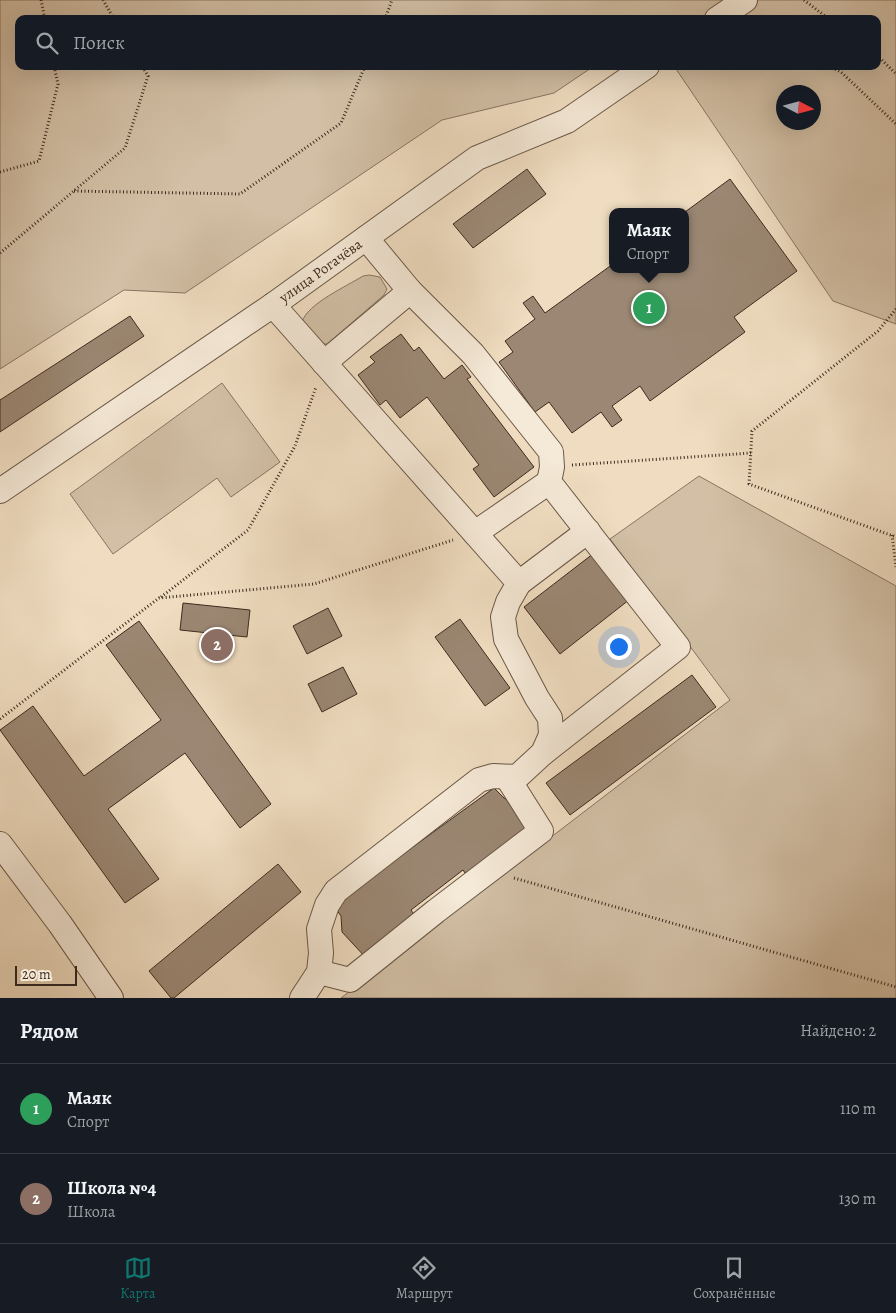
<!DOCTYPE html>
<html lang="ru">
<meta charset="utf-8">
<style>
:root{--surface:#171b24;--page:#20242c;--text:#f1f3f6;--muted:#9ea1a6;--line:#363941;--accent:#0f766e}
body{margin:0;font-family:Alegreya,serif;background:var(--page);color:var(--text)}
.compass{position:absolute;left:776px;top:85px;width:45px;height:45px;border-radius:50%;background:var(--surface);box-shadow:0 5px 20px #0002;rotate:96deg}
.scale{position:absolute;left:15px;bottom:12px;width:62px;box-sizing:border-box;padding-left:5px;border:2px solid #3e2a1e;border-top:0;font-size:14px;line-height:18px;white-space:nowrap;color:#3e2a1e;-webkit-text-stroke:4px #f5e9d7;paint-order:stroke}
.you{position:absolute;left:618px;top:646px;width:18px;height:18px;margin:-12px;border:4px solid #fff;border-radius:50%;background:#1a73e8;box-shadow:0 0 0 8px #1a73e833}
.badge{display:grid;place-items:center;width:32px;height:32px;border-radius:50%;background:var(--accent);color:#fff;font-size:16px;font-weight:700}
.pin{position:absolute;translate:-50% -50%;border:2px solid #fff;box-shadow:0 1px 5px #0006}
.popup{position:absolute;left:609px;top:208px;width:80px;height:65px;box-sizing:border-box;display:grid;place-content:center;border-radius:10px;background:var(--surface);filter:drop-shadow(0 1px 4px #0005);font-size:16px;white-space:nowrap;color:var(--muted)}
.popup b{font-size:19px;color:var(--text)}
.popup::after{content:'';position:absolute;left:50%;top:100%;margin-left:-10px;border:10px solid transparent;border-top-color:var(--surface)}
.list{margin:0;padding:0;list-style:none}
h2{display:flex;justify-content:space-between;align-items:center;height:65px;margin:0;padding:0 20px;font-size:21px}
h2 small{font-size:16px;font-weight:400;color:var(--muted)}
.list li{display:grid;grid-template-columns:32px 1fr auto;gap:15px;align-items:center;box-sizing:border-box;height:90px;padding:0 20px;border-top:1px solid var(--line)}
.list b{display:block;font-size:19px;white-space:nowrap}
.list p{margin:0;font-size:16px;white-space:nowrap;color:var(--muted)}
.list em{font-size:16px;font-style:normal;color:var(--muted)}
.icon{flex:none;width:28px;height:28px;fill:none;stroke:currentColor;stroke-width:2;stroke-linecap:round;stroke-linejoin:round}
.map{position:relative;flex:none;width:896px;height:998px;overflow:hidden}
.search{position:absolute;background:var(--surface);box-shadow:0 5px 20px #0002;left:15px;right:15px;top:15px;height:55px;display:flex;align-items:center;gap:12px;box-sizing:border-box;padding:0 18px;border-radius:10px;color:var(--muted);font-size:19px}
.sheet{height:245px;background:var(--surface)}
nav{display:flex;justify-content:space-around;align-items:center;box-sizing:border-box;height:70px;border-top:1px solid var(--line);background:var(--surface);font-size:14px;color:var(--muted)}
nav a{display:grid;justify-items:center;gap:2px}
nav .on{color:var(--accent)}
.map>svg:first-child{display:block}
.green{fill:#d2bfa5;stroke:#887462;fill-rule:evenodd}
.building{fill:#9b8773;stroke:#3e2a1e}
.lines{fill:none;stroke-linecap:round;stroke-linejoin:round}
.minor-casing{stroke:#6a5747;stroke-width:26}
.path{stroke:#3e2a1e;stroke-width:3;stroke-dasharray:1 2.5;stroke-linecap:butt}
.minor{stroke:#f5e9d7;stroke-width:24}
.labels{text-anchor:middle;stroke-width:4.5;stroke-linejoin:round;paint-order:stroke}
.street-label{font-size:15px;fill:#3e2a1e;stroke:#f5e9d7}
</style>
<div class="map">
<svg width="896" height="998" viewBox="0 0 896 998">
<rect width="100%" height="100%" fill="#f0ddc1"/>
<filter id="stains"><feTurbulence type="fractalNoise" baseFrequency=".004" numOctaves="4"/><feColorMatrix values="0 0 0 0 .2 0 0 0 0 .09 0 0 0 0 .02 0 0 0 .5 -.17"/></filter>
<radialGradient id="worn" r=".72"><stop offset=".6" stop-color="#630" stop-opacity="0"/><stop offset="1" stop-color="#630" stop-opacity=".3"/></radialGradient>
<g class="green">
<path d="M0,0H896V324L833,301L674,66H877V19H19V66H594L554,93L442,120L185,293L124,290L0,369ZM784,92H814V122H784Z"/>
<path d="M369,275L380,277L387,289L384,295L327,344H321L302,322C307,304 347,286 363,276Z"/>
<path d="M222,383L280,462L231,497L217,478L113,554L70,494Z"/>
<path d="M699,476L896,586V998H341L730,700L610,539Z"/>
</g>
<g class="building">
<path d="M527,169L546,194L473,248L453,224Z"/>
<path d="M730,179L797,271L734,317L745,332L650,401L640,386L612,406L622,420L612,427L601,412L572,433L549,402L535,412L499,362L513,352L505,341L535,319L523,303L533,296L545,313L613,264V269H685V212Z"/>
<path d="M130,316L144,336L0,432V400Z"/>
<path d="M401,334L414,351L419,347L444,379L462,365L471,377L467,379L534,467L494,497L473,469L479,465L427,397L400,418L386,400L380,405L358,375L375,362L370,357Z"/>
<path d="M598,550L634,596L560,654L524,607Z"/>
<path d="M183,603L250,610L247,637L180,630Z"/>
<path d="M328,608L342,636L307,654L293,626Z"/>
<path d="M460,619L510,688L485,706L435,637Z"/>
<path d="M139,621L271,804L240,828L185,753L108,809L159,879L125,903L0,730L33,706L84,776L161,720L106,645Z"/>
<path d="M343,667L357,694L322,712L308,684Z"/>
<path d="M692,675L716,707L570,815L546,783Z"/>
<path d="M494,788L504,798L518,806L533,832L470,880L463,870L411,910L417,919L367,959L342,932L341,916L333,905Z"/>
<path d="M278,864L301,892L174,998H171L149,971Z"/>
</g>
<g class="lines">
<defs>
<g id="minor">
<path d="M717,19L745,0"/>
<path d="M366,238L410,291L473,354L551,452L552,467L549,482L678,647L543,753"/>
<path d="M273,305L519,583L508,602L503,617L506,639L537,698L550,718L551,735L543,753L517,777L493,776L479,780L336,891L327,905L319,929L321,953L319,972L302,998"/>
<path d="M324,363L410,291"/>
<path id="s1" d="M0,491L273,305L477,158L567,121L647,66"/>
<path d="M475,533L549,482"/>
<path d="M519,583L588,531"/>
<path d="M0,844L60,924L111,998"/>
<path d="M319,972L350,980L436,911L541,831L507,777"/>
</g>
</defs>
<use href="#minor" class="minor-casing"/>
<g class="path">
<path d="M41,0L45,19"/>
<path d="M103,0L114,19"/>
<path d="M804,0L829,19"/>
<path d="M385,19L392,0"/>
<path d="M877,55L896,74"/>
<path d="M829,66L841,72L896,124"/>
<path d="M0,172L39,161L58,84L54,66"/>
<path d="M74,191L240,194L341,123L365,66"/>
<path d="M0,253L125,148L148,76L142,66"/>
<path d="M896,309L878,331L752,431L749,484L896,537"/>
<path d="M572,465L751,453"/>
<path d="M892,535L896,567"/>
<path d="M161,597L248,530L295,446L316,387"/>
<path d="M0,719L159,598L314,584L453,540"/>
<path d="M514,878L896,987"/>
</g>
<use href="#minor" class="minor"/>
</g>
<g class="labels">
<g class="street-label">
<text dy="5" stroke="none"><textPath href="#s1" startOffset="389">улица Рогачёва</textPath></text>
</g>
</g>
<rect width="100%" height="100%" filter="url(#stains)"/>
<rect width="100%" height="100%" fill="url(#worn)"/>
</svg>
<svg class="compass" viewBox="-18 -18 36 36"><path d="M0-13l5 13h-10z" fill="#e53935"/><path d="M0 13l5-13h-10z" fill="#9ea1a6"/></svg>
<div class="scale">20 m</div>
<div class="you"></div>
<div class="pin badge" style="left:649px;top:308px;background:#2e9e5b">1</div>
<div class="popup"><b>Маяк</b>Спорт</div>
<div class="pin badge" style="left:217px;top:645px;background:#8d6e63">2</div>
<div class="search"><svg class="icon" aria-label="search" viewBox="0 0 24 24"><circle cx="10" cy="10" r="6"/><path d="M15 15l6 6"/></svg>Поиск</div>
</div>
<section class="sheet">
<h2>Рядом<small>Найдено: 2</small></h2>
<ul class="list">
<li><span class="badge" style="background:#2e9e5b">1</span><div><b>Маяк</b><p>Спорт</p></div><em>110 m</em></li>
<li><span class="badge" style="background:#8d6e63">2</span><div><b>Школа №4</b><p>Школа</p></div><em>130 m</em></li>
</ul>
</section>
<nav>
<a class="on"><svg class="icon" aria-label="map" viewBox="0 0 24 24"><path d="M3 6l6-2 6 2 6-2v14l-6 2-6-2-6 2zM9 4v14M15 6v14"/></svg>Карта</a>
<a><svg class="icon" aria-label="directions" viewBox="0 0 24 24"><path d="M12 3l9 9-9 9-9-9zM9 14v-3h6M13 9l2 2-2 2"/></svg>Маршрут</a>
<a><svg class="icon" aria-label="saved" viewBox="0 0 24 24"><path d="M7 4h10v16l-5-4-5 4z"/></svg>Сохранённые</a>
</nav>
